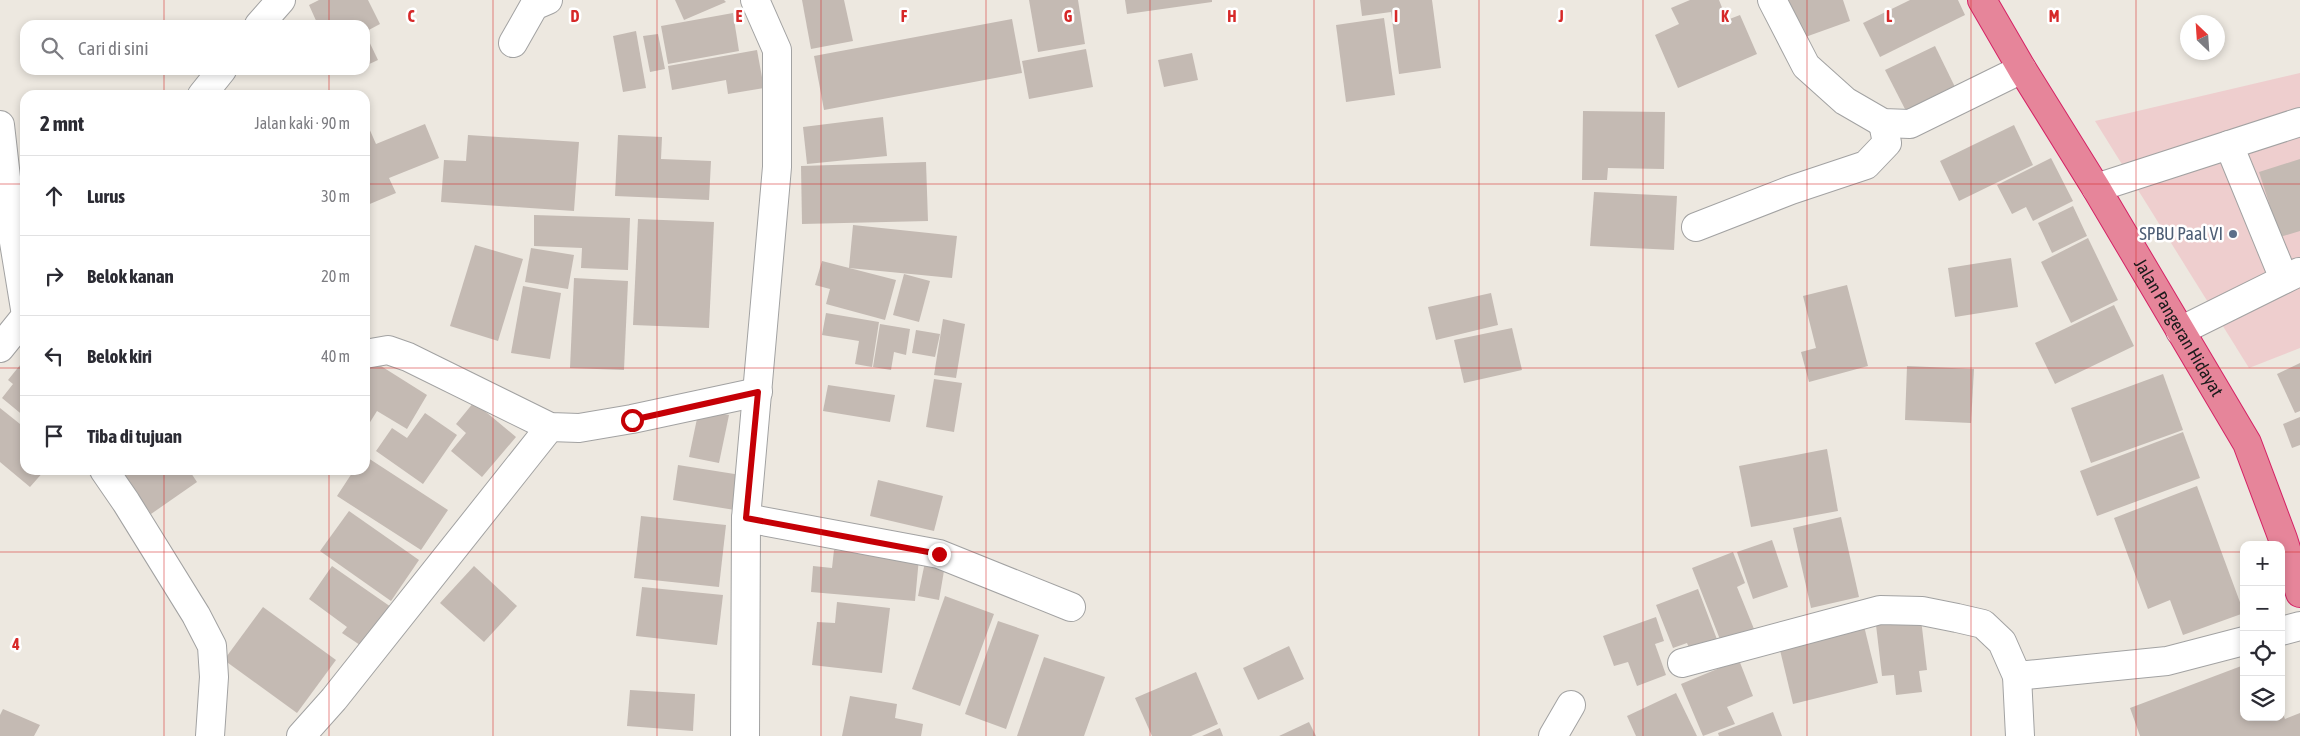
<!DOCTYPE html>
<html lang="id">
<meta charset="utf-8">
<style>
:root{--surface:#fff;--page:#f2f2f3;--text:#2b2b33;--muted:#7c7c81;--line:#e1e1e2}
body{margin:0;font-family:"Asap Condensed",sans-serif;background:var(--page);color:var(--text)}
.controls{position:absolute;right:15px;bottom:15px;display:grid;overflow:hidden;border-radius:10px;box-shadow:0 2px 8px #0003}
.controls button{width:45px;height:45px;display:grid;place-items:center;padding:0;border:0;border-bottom:1px solid var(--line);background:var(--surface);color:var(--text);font:25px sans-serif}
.compass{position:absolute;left:2180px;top:15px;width:45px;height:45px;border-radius:50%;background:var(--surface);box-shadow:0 2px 8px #0003;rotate:335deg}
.stop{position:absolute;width:15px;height:15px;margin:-11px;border:4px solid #c50006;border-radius:50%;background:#fff}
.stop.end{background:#c50006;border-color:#fff;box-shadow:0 1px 5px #0008}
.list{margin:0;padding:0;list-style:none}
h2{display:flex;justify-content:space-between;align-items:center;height:65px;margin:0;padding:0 20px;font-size:21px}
h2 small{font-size:16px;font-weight:400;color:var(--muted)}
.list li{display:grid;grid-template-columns:32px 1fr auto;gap:15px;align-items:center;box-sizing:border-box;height:80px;padding:0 20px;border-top:1px solid var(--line)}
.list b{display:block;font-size:19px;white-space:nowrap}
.list em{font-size:16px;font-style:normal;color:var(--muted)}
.icon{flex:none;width:28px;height:28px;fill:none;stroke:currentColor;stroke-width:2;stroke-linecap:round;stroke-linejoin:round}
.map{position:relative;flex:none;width:2300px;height:736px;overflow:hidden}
.search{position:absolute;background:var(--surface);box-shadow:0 2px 8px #0003;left:20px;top:20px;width:350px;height:55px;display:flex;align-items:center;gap:12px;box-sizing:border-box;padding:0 18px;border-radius:15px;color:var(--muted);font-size:19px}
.panel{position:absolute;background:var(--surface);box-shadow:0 2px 8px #0003;left:20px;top:90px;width:350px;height:385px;border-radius:15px}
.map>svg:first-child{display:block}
.commercial{fill:#eecece}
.building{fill:#c4bab3}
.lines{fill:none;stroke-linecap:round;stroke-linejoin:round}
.minor-casing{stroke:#a2a2a2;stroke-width:30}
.highway-casing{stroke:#d52265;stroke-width:30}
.minor{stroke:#fff;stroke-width:28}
.highway{stroke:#e6859a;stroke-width:28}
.route{stroke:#c50006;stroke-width:6}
.grid{fill:none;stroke:#d62828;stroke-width:1;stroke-opacity:0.55}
.service-dot{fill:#5c6f8a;stroke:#fff;stroke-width:2}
.labels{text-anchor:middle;stroke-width:5;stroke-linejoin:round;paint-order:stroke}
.service-label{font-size:18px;fill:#4e5e75;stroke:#fff;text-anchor:end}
.street-label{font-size:18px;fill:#1b1b1b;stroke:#fff}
.grid-label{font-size:16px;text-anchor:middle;font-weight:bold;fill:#d62828;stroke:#fff;stroke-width:5;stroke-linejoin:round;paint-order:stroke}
</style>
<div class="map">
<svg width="2300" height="736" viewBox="0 0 2300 736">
<rect width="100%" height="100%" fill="#ede8e0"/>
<path class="commercial" d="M2300,73V348L2249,368L2095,121Z"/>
<g class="building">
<path d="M319,0H368L380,24L365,32V25H318L309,5Z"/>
<path d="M675,0H724L726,2L684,20Z"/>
<path d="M802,0H844L853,41L811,49Z"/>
<path d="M1029,0H1078L1085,44L1038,52Z"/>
<path d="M1125,0H1212V2L1127,14Z"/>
<path d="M1360,0H1432L1441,68L1399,74L1391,12L1362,16Z"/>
<path d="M1690,0H1719L1727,20L1740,15L1757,54L1678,88L1655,35L1679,24L1671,8Z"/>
<path d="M1786,0H1843L1850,21L1797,40Z"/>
<path d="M1910,0H1958L1965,15L1880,57L1863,23Z"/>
<path d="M733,13L739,51L668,64L661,26Z"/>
<path d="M1384,18L1395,95L1346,102L1336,25Z"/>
<path d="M1012,19L1022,73L824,110L814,56Z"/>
<path d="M636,31L646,88L623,92L613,36Z"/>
<path d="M365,33L378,60L365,66Z"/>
<path d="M658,34L665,69L650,72L643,36Z"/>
<path d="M1935,46L1955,87L1906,111L1885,70Z"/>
<path d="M1086,49L1093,87L1029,99L1022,61Z"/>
<path d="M757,50L764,88L728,94L726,80L672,90L668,66Z"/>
<path d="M1192,53L1198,80L1164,87L1158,60Z"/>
<path d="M1583,111L1665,112L1664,169L1608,168L1607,180H1582Z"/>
<path d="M883,117L887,156L807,164L803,127Z"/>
<path d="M365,119L376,144L425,124L439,158L389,178L396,193L365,206Z"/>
<path d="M2014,125L2033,165L1959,201L1940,161Z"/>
<path d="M468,135L579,142L574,211L441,202L444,160L466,161Z"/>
<path d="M618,135L662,137L661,159L711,161L709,200L615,196Z"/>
<path d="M2051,158L2073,201L2033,221L2026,207L2012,214L1997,185Z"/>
<path d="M2300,159V231L2280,237L2259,172Z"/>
<path d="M926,162L928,221L802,224L801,166Z"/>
<path d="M1594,192L1677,196L1674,250L1590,246Z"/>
<path d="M2073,206L2087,236L2052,253L2038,223Z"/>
<path d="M534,215L630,218L628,270L581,268L582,248L534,246Z"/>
<path d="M638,219L714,222L709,328L633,325Z"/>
<path d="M853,225L957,236L952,278L849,268Z"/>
<path d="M2088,238L2118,300L2071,323L2041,262Z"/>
<path d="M475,245L523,259L498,341L450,326Z"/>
<path d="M531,248L574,255L568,289L525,282Z"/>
<path d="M2011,258L2018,307L1955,317L1948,268Z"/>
<path d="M822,261L896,280L885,320L826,304L830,289L815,285Z"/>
<path d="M904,274L930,281L919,322L893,315Z"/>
<path d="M574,278L628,281L624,370L570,368Z"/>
<path d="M1847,285L1868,366L1809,382L1801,352L1816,348L1803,296Z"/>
<path d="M523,286L561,293L550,359L511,353Z"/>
<path d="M1491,293L1498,325L1436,340L1428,307Z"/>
<path d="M2114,305L2134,346L2055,384L2035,343Z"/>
<path d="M826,313L879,322L872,367L855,364L859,341L822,335Z"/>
<path d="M943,319L965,324L956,378L934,375Z"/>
<path d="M880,324L910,329L906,355L894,352L891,370L873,367Z"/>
<path d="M1512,328L1522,370L1464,383L1454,340Z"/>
<path d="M916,330L940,334L935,357L912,353Z"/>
<path d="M25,359V417L2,398L13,384L8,380Z"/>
<path d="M373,361L427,395L407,429L377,411L367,427L365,425V373Z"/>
<path d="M2300,363V411L2295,413L2277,374Z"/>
<path d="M1907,366L1974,369L1971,423L1905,420Z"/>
<path d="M2163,374L2183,430L2091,463L2071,408Z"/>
<path d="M934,379L962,383L954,432L926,427Z"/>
<path d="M828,385L895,395L890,422L823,411Z"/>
<path d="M474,402L516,437L482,477L451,451L466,433L456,424Z"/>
<path d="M0,408L25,428V470H45L30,487L0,462Z"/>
<path d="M699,409L729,415L719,463L689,457Z"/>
<path d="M425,413L457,435L423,484L376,451L392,428L407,438Z"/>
<path d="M2300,417V445L2292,448L2283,424Z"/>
<path d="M2183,432L2200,478L2097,516L2080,471Z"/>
<path d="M1827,449L1838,511L1751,527L1739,466Z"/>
<path d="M365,456L448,510L421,550L337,496L354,470H365Z"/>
<path d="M678,465L747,476L741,511L673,500Z"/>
<path d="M120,470H189L197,482L151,514Z"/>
<path d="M878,480L943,496L934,531L870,516Z"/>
<path d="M2197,486L2244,613L2183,635L2170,600L2148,609L2114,518Z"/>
<path d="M349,511L419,560L391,601L320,551Z"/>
<path d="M641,516L726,525L719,587L634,578Z"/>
<path d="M1841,517L1859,597L1811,608L1793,528Z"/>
<path d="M1772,540L1788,587L1753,599L1737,552Z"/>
<path d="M834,550L919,558L915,601L811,592L813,566L832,568Z"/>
<path d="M1733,552L1745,583L1737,587L1754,629L1721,642L1692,568Z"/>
<path d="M925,562L945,565L939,600L918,596Z"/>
<path d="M332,566L391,607L363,647L342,633L347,627L309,599Z"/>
<path d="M474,566L517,606L484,642L440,603Z"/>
<path d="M642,587L723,595L717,645L636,636Z"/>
<path d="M1698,589L1718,642L1691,652L1687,643L1673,648L1656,605Z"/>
<path d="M945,596L994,614L960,706L912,689Z"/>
<path d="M837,602L890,608L882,673L812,665L817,622L835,623Z"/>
<path d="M263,607L336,660L297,713L224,660Z"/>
<path d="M1656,617L1664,641L1655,644L1666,675L1637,686L1628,662L1614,666L1603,636Z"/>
<path d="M1921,619L1927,670L1919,671L1922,692L1896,695L1894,675L1882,676L1876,625Z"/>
<path d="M998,621L1039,635L1006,729L965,714Z"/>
<path d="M1864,626L1878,683L1793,704L1779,646Z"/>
<path d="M1289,646L1304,679L1258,700L1243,668Z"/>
<path d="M1044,657L1105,677L1084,736H1017Z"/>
<path d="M1739,660L1753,696L1727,707L1735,724L1703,736L1681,684Z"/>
<path d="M2244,665V717H2281V709L2285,719L2300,713V736H2140L2130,708Z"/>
<path d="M1196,672L1218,724L1191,736H1152L1135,698Z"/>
<path d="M630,690L695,694L693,731L627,726Z"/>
<path d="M1676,693L1697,736H1636L1627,716Z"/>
<path d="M850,696L897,704L895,718L923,724L921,736H842Z"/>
<path d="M3,709L40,725L34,736H0V715Z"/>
<path d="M1773,712L1782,736H1719L1718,733Z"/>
<path d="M1309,722L1316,736H1279Z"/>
<path d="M1220,728L1223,736H1202Z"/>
</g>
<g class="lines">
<defs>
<g id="minor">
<path d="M1772,0L1806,66L1845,101L1883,123L1910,124L2022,69"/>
<path d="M259,25L281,0"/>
<path d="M513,43L534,6L548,0"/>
<path d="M202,95L222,70"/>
<path d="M0,125L12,230L25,309"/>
<path d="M2229,145L2284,279"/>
<path d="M2096,188L2300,122"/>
<path d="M1696,227L1791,190L1866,165L1887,143L1883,123"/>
<path d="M2180,331L2299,272"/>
<path d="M0,348L25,317"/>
<path d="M365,354L388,350L408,357L550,427L579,428L632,419L758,392"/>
<path d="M104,470L126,502L196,615L212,646L214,677L210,736"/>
<path d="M746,518L939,554L1071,607"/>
<path d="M2281,631L2300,626"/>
<path d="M1682,663L1880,610L1922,611L1957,618L1983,624L2002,642L2017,676L2020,736"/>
<path d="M2017,676L2167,661L2244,641"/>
<path d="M301,736L334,699L550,427"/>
<path d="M745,736L746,518L777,167V50L755,0"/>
<path d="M1553,736L1571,705"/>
</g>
<g id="highway">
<path id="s1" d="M1982,0L2022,69L2096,188L2247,443L2283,539L2300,593"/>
</g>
</defs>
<use href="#minor" class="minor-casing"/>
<use href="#highway" class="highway-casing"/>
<use href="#minor" class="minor"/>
<use href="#highway" class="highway"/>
</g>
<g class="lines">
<path class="route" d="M632,420L758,392L746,518L939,554"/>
</g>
<path class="grid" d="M164,0V25M329,0V25M493,0V736M657,0V736M821,0V736M986,0V736M1150,0V736M1314,0V736M1479,0V736M1643,0V736M1807,0V736M1971,0V736M2136,0V736M164,70V95M329,70V95M0,184H25M365,184H2300M0,368H25M365,368H2300M164,470V736M329,470V736M0,552H2244M2281,552H2300"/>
<circle class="service-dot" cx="2233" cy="234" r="5"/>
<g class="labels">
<g class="service-label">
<text x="2223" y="240">SPBU Paal VI</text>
</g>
<g class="street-label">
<text dy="6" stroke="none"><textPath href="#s1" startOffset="382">Jalan Pangeran Hidayat</textPath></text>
</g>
</g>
<g class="grid-label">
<text x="411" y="22">C</text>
<text x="575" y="22">D</text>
<text x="739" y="22">E</text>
<text x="904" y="22">F</text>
<text x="1068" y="22">G</text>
<text x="1232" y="22">H</text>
<text x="1396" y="22">I</text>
<text x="1561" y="22">J</text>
<text x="1725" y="22">K</text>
<text x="1889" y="22">L</text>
<text x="2054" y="22">M</text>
<text x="16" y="650">4</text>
</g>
</svg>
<div class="controls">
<button>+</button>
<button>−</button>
<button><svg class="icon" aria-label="locate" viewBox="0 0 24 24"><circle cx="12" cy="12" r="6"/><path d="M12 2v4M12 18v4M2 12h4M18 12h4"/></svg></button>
<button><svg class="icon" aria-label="layers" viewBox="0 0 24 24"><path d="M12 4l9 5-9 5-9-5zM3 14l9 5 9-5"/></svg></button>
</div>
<svg class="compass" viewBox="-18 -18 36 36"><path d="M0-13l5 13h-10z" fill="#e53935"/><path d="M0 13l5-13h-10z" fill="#7c7c81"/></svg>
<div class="stop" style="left:632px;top:420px"></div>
<div class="stop end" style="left:939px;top:554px"></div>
<div class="search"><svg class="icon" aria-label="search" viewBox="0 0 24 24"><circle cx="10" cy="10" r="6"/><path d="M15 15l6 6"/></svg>Cari di sini</div>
<section class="panel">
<h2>2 mnt<small>Jalan kaki · 90 m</small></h2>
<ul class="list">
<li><svg class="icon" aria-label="ahead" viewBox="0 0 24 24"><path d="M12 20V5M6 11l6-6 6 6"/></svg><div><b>Lurus</b></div><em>30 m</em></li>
<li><svg class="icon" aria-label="right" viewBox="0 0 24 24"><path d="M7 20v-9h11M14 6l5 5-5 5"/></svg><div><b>Belok kanan</b></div><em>20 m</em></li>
<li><svg class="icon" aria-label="left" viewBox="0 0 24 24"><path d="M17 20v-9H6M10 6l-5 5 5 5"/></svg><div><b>Belok kiri</b></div><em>40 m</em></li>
<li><svg class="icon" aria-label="arrive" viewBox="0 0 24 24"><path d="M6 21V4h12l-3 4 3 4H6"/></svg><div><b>Tiba di tujuan</b></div></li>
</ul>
</section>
</div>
